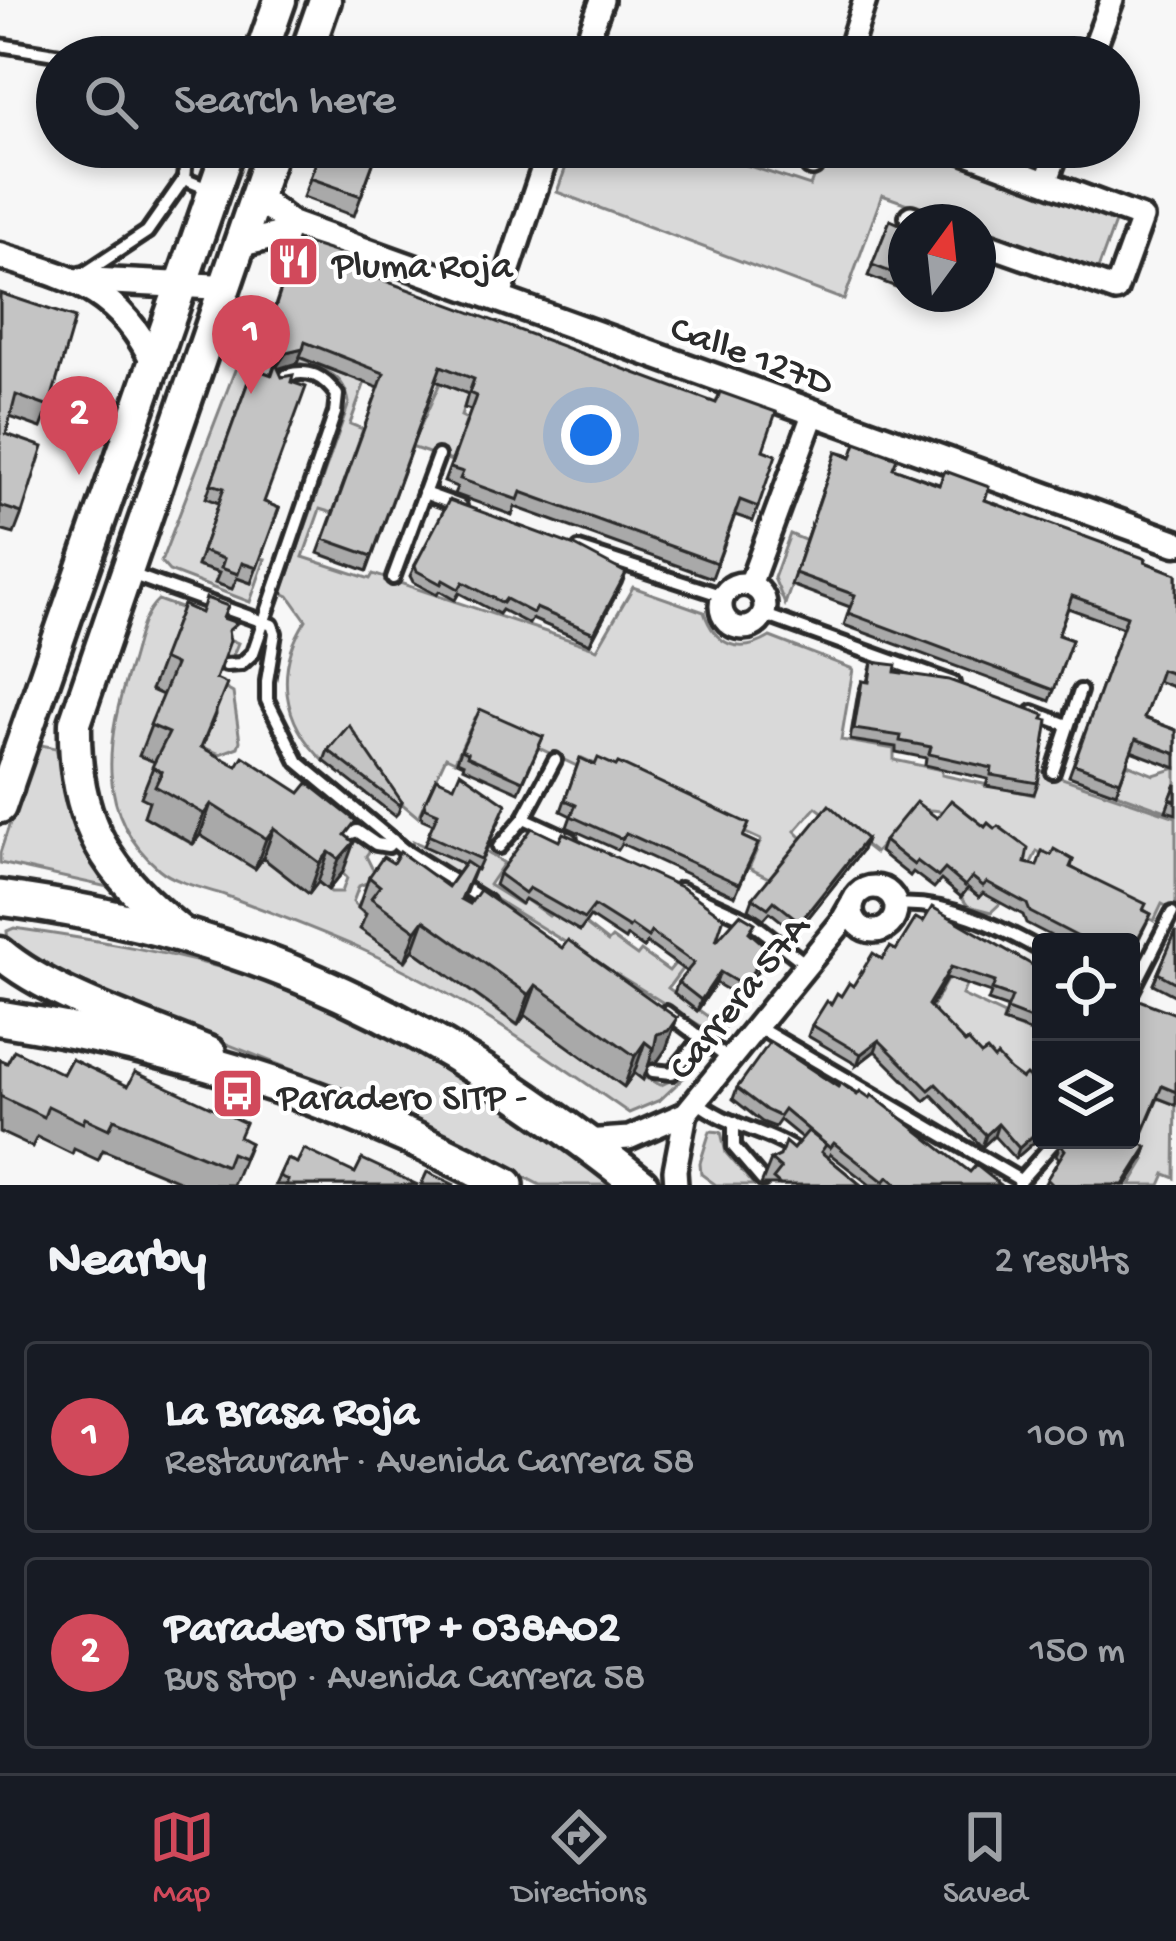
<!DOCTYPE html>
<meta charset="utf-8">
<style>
:root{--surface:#171b24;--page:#20242c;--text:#f1f3f6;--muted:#9ea1a6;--line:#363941;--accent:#d1495b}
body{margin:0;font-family:"Gochi Hand",sans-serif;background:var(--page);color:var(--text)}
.controls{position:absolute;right:36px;bottom:36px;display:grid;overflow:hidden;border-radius:12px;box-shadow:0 6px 18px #0003}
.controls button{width:108px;height:108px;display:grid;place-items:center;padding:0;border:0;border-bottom:3px solid var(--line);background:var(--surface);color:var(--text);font:60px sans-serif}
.compass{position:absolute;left:888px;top:204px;width:108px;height:108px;border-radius:50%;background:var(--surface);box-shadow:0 6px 18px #0003;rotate:15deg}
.you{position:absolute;left:591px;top:435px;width:42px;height:42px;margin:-30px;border:9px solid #fff;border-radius:50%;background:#1a73e8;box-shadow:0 0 0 18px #1a73e833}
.badge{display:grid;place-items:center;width:78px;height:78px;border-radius:50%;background:var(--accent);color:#fff;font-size:39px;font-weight:700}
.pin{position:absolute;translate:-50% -99px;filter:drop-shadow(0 3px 6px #0008)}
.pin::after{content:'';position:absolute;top:63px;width:42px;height:36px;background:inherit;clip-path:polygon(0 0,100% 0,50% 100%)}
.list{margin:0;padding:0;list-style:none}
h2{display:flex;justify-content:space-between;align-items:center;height:156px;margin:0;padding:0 48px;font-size:51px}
h2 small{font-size:39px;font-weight:400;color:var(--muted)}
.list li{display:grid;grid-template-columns:78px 1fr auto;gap:36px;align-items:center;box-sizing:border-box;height:192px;margin:0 24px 24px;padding:0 24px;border:3px solid var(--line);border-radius:12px}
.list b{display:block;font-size:45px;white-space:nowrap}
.list p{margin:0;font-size:39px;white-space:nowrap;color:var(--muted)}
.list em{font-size:39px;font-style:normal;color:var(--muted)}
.icon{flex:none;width:66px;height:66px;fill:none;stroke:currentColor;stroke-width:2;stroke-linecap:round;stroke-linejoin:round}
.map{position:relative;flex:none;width:1176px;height:1185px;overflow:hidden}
.search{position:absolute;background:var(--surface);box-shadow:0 6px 18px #0003;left:36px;right:36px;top:36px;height:132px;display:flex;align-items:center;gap:30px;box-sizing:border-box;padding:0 42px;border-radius:66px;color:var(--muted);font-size:45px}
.sheet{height:588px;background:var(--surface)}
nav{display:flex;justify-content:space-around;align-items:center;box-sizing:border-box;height:168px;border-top:3px solid var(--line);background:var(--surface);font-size:33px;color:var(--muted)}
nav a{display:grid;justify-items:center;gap:6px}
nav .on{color:var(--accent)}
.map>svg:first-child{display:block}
.green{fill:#d9d9d9;stroke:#828282;stroke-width:3}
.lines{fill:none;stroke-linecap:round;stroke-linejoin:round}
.service-casing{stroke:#2b2b2b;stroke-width:20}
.minor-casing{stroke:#2b2b2b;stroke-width:30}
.tertiary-casing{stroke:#2b2b2b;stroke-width:33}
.secondary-casing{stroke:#2b2b2b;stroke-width:39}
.primary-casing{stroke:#2b2b2b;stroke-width:42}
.service{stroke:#fff;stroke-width:10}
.minor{stroke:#fff;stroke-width:21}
.tertiary{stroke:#fff;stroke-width:24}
.secondary{stroke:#fff;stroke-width:30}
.primary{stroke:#fff;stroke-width:33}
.wall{fill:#a9a9a9;stroke:#2b2b2b;stroke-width:3}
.shaded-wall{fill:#898989;stroke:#2b2b2b;stroke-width:3}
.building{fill:#c4c4c4;stroke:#2b2b2b;stroke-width:3}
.labels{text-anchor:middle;stroke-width:9;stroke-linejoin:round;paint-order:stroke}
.poi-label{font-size:39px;fill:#2b2b2b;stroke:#fff;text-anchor:start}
.street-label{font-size:39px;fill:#2b2b2b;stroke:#fff}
</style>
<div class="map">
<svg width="1176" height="1185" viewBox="0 0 1176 1185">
<rect width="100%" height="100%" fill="#f7f7f7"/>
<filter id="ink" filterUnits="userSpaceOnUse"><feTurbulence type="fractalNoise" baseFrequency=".00833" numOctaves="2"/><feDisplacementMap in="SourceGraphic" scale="24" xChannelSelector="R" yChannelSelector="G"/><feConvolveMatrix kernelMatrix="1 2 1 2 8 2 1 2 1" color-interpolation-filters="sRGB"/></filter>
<g filter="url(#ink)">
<g class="green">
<path d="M573,147H692L810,186L825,147H922L1117,217L1097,272L978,229V222H958L882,195L844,300L557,192Z"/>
<path d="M247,339L365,382L350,424L363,429L333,513L320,509L303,557L370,579L373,574L597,649L633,587L704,612C715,645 739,656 770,637L853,669L841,740L894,749V760L942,770V775L1034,795L1039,770L1176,817V911L1162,904L1154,921L1037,851L1020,885L991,912L968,906L961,897L968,888L979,897L1016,852C978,821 963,808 912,810L875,853L816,807L795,831L802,838L769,878L749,868L761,840L582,758L577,766L475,718L455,761L446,757L418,817L377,783L344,737L324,761C282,722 274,670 306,620L289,596L282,593L349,403C345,375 324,368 299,363L281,370L207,499L219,503L197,565L219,573L216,583L232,589L237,578L251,583L260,558L265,559L250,602L169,571L161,562Z"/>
<path d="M440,383L469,393L461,416L467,419L452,461L411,447Z"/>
<path d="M790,534L807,541L785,604L774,578Z"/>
<path d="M158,600L230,626L227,638L238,643L231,660L224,658L225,653L152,689L164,695L166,767L142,797L151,802L144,816L192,844L200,835L263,858L309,893L318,882L331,892H342L347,878L334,865L347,843L359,840L371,849L366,856L372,868L387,875L359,886L353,902L406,961L413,950L517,1025L525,1015L624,1086L634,1073L661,1085L691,1071L660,1100L629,1113C544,1054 458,993 363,950C318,930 273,913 227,896C205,888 177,884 159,869C94,814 106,738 130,666C137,645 141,615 158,600Z"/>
<path d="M215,683L233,693L240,741L238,747L220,754L202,747L215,715Z"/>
<path d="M36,744L56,748L75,825L121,890L0,863V853Z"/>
<path d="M1127,764L1154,775L1176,768V784L1166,811L1116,793Z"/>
<path d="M491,838L486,852L504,863L489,885L520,904L525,899L549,916L553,912L585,924L608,942L612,938L637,956L641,951L669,971L686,950L702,942L668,988L724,1028L717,1036L411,847L413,841L469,866Z"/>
<path d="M14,928C96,940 177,953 256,978C387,1021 504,1102 612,1185H540L402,1113L52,975L8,942L7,931Z"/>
<path d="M953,969L969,979L962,995L1004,1015L1003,1022L1041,1036V1094L901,1027L928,1014Z"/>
<path d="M1176,1093L1175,1178L1165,1174L1160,1185H1130L1145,1160L1113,1140H1131L1145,1127L1158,1098L1172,1103Z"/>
<path d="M710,1131L721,1132L726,1153L754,1185H716L701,1174L700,1163Z"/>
</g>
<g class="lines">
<defs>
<g id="service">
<path d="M0,45L73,57"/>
<path d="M187,147L184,179L213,191"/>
<path d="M82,275L147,232L184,179"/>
<path d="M424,493L460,506"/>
<path d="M579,549L723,596"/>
<path d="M128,573L272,625L275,633L267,681V700L298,762L404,850L487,902"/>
<path d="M393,578L438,456"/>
<path d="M765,615L953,683"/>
<path d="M226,665L241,664L253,653L335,413L337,395C323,376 310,369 287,375L281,383"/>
<path d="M1033,712L1067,725"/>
<path d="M1053,772L1080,691"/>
<path d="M524,818L570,839"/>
<path d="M340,837L357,831L376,844L388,846L393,840"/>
<path d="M499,847L524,818L555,760"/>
<path d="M680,889L749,920L807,965"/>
<path d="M896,905C947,901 998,926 1041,950"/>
<path d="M1131,993L1172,913"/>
<path d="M666,1012L730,1060"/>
<path d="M756,1026L1020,1180"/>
<path d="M653,1071L672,1073L702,1037"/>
<path d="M696,1101C728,1127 768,1130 803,1155"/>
<path d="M734,1122V1147L762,1180"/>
<path d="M1019,1182L1056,1140"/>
</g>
<g id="minor">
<path d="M581,57L602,0"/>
<path d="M847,57L865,0"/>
<path d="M1091,57L1112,0"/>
<path d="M951,147L1142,218L1116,290L978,241"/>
<path d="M812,164L817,147"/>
<path d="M1047,180L1059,147"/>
<path d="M911,217L924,222"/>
<path d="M499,299L550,147"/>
<circle cx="743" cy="606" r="22"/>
<path d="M750,585L814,412"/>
<circle cx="874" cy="909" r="22"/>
<path d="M585,1141L629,1138L686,1113L841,923L853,902"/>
<path d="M676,1185L675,1170L686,1113"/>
</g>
<g id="tertiary">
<path d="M256,197L291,224L1176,543"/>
<path d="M239,244L304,230"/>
<path d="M0,256C73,279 117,288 154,362"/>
<path d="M82,280L224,287"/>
</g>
<g id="secondary">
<path d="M260,57L280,0"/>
<path d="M305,57L325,0"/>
<path d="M0,807L229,147"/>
<path d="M183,934C107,873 73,823 75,723L273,147"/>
<path d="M0,953C50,996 148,1027 210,1053"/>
</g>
<g id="primary">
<path d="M0,795L6,787"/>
<path d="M0,898C261,933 436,1023 641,1185"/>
<path d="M0,1018C178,1046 347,1099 506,1185"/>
</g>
</defs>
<use href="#service" class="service-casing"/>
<use href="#minor" class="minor-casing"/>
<use href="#tertiary" class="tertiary-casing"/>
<use href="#secondary" class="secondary-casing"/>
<use href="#primary" class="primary-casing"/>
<use href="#service" class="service"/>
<use href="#minor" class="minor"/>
<use href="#tertiary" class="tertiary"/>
<use href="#secondary" class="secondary"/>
<use href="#primary" class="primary"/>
</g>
<g class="wall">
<path d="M322,147H379L354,216L303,197Z"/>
<path d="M890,220L906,227V291L868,276Z"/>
<path d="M297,240L353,269L763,450L758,507L753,521L735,515L712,578L515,507L512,515L454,494L457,487L444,482L471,410L464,408L468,394L436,381L367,571L318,553L379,388L299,357L297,363L280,368L279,370L264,502L279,508L251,583L237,578L232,589L215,583L219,573L197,566L219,503L206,498L253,368L271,375L280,351L262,345Z"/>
<path d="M0,293L49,407L41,428L10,417L6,434L22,513L14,534L0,530Z"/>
<path d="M836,452L893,468L985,500L1176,574V688L1157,681L1144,718L1176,730V768L1131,751L1116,793L1069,776L1123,628L1068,608L1058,635L1072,640L1050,701L844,625L850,607L791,585Z"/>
<path d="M415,565L626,573L590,644L532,619L529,624L502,610L499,614L459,593L455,600L439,591L437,595L413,582L410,576Z"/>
<path d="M183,605L201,613L223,618L216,679V715L202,747L349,839L343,872L328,890L318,882L309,894L263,858L255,869L200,835L193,844L144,816L149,801L141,797L155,762L139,756L163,695L151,690Z"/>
<path d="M872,662L895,672L1038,783L1034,794L986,786L988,779L925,765L926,758L896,752V747L850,740L858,692L862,681L867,682Z"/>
<path d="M543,737L519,792L463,767L464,764L457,761L461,750Z"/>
<path d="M328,750L402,802L398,813L395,816L324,761Z"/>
<path d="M580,758L758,844L735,896L622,844L618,850L567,827L571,816L561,811Z"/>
<path d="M1176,784V814L1166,811Z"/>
<path d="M425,802L502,815L477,870L475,869L463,900L562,948L677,1018L666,1049L657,1062L649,1064L643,1080L634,1073L624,1087L525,1015L518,1025L413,950L405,961L360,929L366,914L358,908L369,877L393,863L448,887L464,864L424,846L433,824L422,819L421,813Z"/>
<path d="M937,818L1025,863L1037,866L1051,855L1073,860L1071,867L1151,914L1131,955V942H1063L1026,923L1023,915L983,893L979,897L968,888L961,897L941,880L934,888L913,872L910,876L880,852L884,841Z"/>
<path d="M866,839L862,850L796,933L770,912L764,919L749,909L753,898Z"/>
<path d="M499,874L716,941L751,934L766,961L738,996L716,983L697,1011L674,993L678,982L687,972L647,943L644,948L627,936L625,940L590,917L580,931L525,899L521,904L495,885Z"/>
<path d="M923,922L1041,970V1035L1003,1022L1008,1008L988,1001L991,993L947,978L930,1007L1041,1136L1015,1159L994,1136L982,1147L932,1095L925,1101L875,1051L857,1065L808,1036L812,1025L831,1004L853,986L882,959L896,950Z"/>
<path d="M1176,931V996L1153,984Z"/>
<path d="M1176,1014V1105L1158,1098L1139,1143L1147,1147L1143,1158L1126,1185H1044L1059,1159L1056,1155L1062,1140H1131Z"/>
<path d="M0,1060L7,1063L63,1074L250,1143L233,1185H188L103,1150L98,1160L74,1149L72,1154L37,1137L32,1147L0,1132Z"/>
<path d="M838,1087L857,1095L970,1172L1001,1185H870L830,1154L828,1158L861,1185H761L771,1160L793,1149L802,1138L780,1120L775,1127L762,1122L733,1099L737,1088Z"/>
<path d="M287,1159L297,1163L418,1185H275Z"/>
</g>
<g class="shaded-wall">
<path d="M303,349L297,363L280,368L272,381L277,366L286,353Z"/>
<path d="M626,573L622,584L590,644L594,633Z"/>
<path d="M211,804L200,835L193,844L204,814Z"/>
<path d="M274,828L263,858L255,869L266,839Z"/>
<path d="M866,839L862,850L796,933L800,922Z"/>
<path d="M354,842L343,872L328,890L339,859Z"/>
<path d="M329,852L318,882L309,894L320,863Z"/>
<path d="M424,920L413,950L405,961L416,931Z"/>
<path d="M770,950L766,961L738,996L742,985Z"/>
<path d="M720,972L716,983L697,1011L701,1000Z"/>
<path d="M536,985L525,1015L518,1025L529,995Z"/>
<path d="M677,1018L666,1049L657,1062L649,1064L657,1034Z"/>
<path d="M879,1040L875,1051L857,1065L861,1054Z"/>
<path d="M645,1042L634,1073L624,1087L635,1056Z"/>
<path d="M998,1124L994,1136L982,1147L986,1135Z"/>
<path d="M1041,1128V1136L1015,1159L1019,1148Z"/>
<path d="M1147,1147L1143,1158L1126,1185H1123Z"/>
</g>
<g class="building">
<path d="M346,50L364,57H344Z"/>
<path d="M322,147H379L361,196L310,178Z"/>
<path d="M890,220L906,227V278L872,265Z"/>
<path d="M297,240L356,259L353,269L716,403L720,392L776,412L763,450L776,455L758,507L740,500L717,563L521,492L518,500L460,479L463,472L450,468L476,396L469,393L474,379L441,366L372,556L324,539L384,373L305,342L303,349L286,353L277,366L282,377L293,375L291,382L306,387L264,502L279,508L257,568L242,563L238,574L221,568L224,559L202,551L224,488L211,484L253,368L272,375L285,336L268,330Z"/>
<path d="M0,293L75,318L49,407L16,395L6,434L43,447L22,513L0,506Z"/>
<path d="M856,443L897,458L893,468L939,485L945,471L989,487L985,500L1146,559L1145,562L1176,574V675L1161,670L1144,718L1176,730V754L1136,739L1120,781L1074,764L1127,616L1072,596L1058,635L1072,640L1054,690L848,613L855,595L795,573L836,452L851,458Z"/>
<path d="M449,500L575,546L626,573L594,633L536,608L533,613L506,599L503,603L463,582L459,589L443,580L441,584L417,571L415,565Z"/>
<path d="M206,598L228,606L223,618L237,623L228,631L230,641L216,679L227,684L201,747L237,766L243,756L300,793L308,783L356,821L345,835L354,842L339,859L329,852L320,863L274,828L266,839L211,804L204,814L155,786L162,772L152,767L169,733L150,725L175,665L162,659L183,605L201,613Z"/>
<path d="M872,662L896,665L895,672L949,680L1045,715L1043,719L1048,720L1038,783L991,775L992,768L929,754L931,747L900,741L901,736L854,729L862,681L869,682Z"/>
<path d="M480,709L543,737L523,781L467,756L468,753L461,750Z"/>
<path d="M349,725L402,802L399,805L328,750Z"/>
<path d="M580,758L595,765L598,758L616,766L618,763L749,824L743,837L758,844L739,884L626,833L622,839L571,816L576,805L565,800Z"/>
<path d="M460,772L506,804L481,859L428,835L438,813L426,808L425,802L436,778L454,786Z"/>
<path d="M1176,784V801L1170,799Z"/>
<path d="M951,800L985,827L988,823L995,829L998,826L1028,848L1025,863L1037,866L1042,851L1051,855L1054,849L1073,860L1070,867L1146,904L1143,910L1151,914L1131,951V942H1088L1030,912L1027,904L987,882L983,886L972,877L965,886L945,869L938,877L917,861L914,865L884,841L916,802L937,818Z"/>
<path d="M829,805L866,839L800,922L774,901L768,908L753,898Z"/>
<path d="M532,828L559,841L563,833L683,888L724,917L716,941L740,914L755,923L749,932L770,950L742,985L720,972L701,1000L678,982L694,963L651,932L648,937L631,925L629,928L594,906L584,919L529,888L525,893L499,874Z"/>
<path d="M400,852L448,887L466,862L475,868L461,899L470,904L480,890L562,948L568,940L677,1018L668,1031L657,1034L654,1049L645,1042L635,1056L536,985L529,995L424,920L416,931L371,898L380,886L369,877L383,857L393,863Z"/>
<path d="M932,907L1041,970V1023L1007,1010L1012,997L992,990L995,982L951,967L928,1005L965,1043L968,1041L981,1055L987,1051L994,1059L997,1056L1010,1070L1022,1079L1026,1075L1041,1088V1128L1019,1148L998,1124L986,1135L936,1084L929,1090L879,1040L861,1054L812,1025L827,1001L831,1004L837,993L841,996L849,983L853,986L873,953L882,959L890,947L896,950L916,918L923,922Z"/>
<path d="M1176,931V983L1158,973Z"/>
<path d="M1131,997L1176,1014V1092L1162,1086L1138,1142L1147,1147L1123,1185H1053L1047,1179L1065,1150L1060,1144L1062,1140H1131Z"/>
<path d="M770,1042L838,1087L841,1083L857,1095L860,1091L870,1098L872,1095L970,1172L976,1165L1001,1185H898L888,1177L884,1182L834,1143L830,1148L784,1109L779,1116L766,1110L737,1088Z"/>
<path d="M14,1050L63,1074L71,1059L128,1086L135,1072L245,1123L239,1137L250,1143L243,1158L231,1153L226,1166L114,1119L109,1129L85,1118L83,1123L48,1106L44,1117L0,1096V1060L7,1063Z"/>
<path d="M808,1131L826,1145L821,1152L861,1185H780L773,1179L781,1169L771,1160L780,1156L785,1142L793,1149Z"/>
<path d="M304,1149L355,1173L362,1159L418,1185H286L288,1180L279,1176L287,1159L297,1163Z"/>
<path d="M427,1172L455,1185H421Z"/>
</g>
</g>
<defs>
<symbol id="restaurant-square" viewBox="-11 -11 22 22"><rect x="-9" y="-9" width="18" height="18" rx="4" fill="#d1495b" stroke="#fff"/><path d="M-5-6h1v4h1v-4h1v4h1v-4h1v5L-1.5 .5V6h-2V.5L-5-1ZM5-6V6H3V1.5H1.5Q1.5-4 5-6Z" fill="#fff"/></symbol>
<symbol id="bus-square" viewBox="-11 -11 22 22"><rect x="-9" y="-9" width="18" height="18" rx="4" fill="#d1495b" stroke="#fff"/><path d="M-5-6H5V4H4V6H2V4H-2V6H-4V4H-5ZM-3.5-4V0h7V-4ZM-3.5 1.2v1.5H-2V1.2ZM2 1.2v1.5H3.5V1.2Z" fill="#fff"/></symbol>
</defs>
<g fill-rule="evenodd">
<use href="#restaurant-square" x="264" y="232" width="59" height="59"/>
<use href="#bus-square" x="208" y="1064" width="59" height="59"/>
</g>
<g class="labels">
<g class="poi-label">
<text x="332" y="276">Pluma Roja</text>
<text x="277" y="1108">Paradero SITP -</text>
</g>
<g class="street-label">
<text transform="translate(753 352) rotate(20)" y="14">Calle 127D</text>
<text transform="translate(736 995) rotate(-51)" y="14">Carrera 57A</text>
</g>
</g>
</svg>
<div class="controls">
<button><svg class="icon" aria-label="locate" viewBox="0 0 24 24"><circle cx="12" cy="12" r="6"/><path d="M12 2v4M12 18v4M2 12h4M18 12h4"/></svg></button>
<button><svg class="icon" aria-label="layers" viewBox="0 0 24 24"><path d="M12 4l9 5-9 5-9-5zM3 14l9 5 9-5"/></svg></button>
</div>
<svg class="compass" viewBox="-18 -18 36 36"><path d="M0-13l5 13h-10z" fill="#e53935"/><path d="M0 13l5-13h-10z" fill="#9ea1a6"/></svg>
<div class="you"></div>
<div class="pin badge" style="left:251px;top:394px">1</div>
<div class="pin badge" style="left:79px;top:475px">2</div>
<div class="search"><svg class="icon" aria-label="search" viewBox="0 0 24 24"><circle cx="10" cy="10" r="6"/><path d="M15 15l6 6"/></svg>Search here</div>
</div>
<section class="sheet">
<h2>Nearby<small>2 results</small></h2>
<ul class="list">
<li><span class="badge">1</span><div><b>La Brasa Roja</b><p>Restaurant · Avenida Carrera 58</p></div><em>100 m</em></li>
<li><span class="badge">2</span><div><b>Paradero SITP + 038A02</b><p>Bus stop · Avenida Carrera 58</p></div><em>150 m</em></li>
</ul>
</section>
<nav>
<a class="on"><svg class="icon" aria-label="map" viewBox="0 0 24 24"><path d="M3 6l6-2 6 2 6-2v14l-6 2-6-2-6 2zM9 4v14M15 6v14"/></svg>Map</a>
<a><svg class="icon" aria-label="directions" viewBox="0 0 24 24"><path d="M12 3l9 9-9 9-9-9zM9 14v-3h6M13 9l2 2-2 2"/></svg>Directions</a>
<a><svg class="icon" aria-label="saved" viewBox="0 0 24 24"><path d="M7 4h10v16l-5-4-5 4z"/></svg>Saved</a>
</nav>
